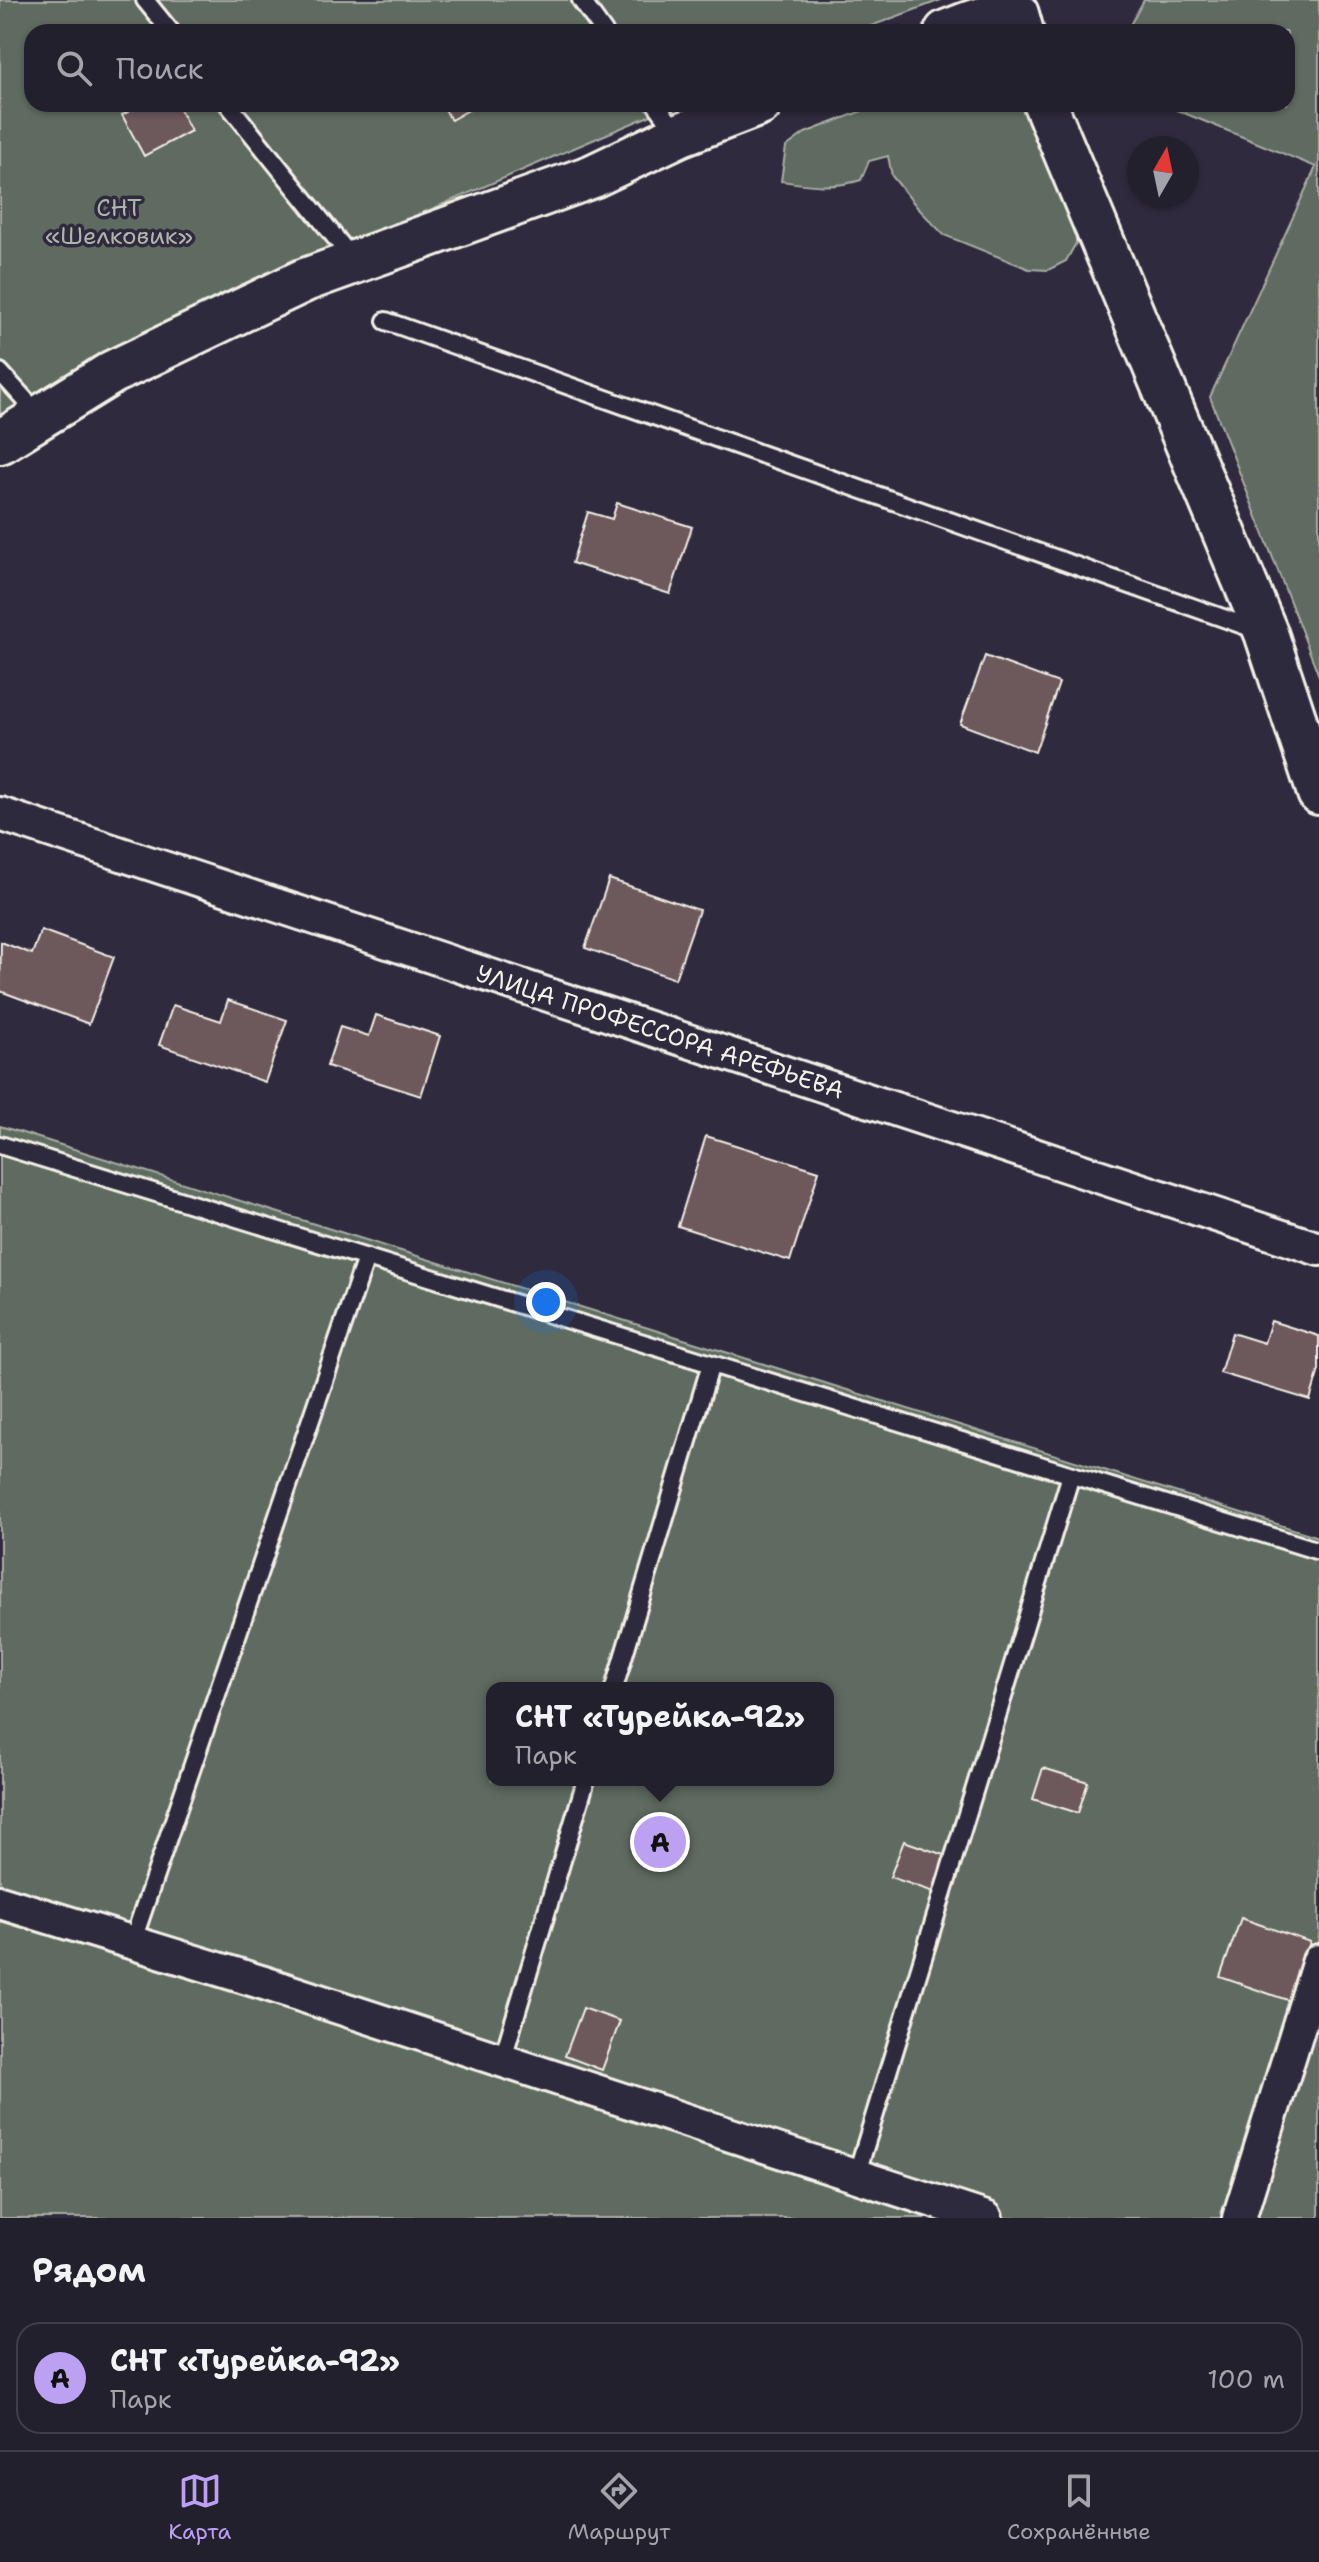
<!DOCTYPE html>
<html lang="ru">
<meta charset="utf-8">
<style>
:root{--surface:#23202e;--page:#2f2d3a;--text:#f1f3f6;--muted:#a3a3aa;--line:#403e4a;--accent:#bca0f2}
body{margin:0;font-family:"Shantell Sans",sans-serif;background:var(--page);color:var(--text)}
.compass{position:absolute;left:1127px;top:136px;width:72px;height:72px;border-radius:50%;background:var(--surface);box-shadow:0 2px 6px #0004;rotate:9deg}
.you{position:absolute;left:546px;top:1302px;width:28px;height:28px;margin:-20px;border:6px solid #fff;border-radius:50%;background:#1a73e8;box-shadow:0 0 0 12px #1a73e833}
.badge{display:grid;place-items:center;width:52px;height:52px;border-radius:50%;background:var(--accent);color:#111;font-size:26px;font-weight:700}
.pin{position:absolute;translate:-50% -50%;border:4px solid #fff;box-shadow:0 2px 8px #0006}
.popup{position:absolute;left:486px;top:1682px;width:348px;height:104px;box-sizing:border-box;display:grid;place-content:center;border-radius:16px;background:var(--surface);filter:drop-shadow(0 2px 6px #0005);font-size:26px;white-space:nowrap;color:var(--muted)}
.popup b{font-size:30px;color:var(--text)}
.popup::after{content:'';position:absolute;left:50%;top:100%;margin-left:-16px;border:16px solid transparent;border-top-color:var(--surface)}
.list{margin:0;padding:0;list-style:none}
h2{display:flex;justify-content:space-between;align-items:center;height:104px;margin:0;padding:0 32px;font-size:34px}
h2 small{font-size:26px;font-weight:400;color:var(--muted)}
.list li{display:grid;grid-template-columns:52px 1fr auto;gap:24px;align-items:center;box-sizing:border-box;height:112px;margin:0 16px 16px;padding:0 16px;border:2px solid var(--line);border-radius:24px}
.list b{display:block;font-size:30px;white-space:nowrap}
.list p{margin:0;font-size:26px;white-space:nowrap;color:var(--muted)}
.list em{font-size:26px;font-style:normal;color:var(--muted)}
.icon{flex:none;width:44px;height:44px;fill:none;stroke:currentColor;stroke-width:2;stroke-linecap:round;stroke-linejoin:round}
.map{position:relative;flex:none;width:1319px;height:2218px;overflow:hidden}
.search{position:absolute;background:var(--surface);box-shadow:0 2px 6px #0004;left:24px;right:24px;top:24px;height:88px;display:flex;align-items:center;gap:20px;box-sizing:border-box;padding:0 28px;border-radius:24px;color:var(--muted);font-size:30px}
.sheet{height:232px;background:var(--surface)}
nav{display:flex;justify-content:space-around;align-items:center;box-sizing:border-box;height:112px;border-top:2px solid var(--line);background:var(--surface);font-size:22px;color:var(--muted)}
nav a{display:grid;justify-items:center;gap:4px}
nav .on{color:var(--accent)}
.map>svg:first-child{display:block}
.green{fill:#5e6b60;stroke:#a9aea4;stroke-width:2;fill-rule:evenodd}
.building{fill:#6d595b;stroke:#f4f1e8;stroke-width:2}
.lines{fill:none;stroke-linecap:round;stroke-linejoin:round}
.service-casing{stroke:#f4f1e8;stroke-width:22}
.minor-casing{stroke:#f4f1e8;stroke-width:38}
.tertiary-casing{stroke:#f4f1e8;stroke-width:48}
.service{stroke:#2f2a3d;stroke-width:16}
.minor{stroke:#2f2a3d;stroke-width:32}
.tertiary{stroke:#2f2a3d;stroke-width:42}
.labels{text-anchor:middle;stroke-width:7;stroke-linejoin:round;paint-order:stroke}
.park-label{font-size:24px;fill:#b0b5ab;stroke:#2f2a3d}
.street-label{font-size:24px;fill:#f4f1e8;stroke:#2f2a3d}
</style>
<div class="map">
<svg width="1319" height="2218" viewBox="0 0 1319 2218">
<rect width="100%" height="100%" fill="#2f2a3d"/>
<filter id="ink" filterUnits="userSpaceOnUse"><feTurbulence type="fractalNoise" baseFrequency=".0125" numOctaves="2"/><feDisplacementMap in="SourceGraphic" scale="16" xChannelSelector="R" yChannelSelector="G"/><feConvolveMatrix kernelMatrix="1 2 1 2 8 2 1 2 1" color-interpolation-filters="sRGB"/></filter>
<g filter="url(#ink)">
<g class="green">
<path d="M0,0H941L855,32H32V104H677L289,270L0,422Z"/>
<path d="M1144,0H1319V676L1210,397L1316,167L1162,104H1287V32H1126Z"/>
<path d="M880,104H1020L1039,129L1076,224V243L1066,261L1048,270L1029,269L944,235L917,207L892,176L888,156L869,161L861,180C834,189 809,185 781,181L786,147L805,133Z"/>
<path d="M0,1126L1319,1537V2218H0ZM492,1688H828V1780H492Z"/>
</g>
<g class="building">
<path d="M143,104H177L191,131L144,156L122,115Z"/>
<path d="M442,104H479L451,120Z"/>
<path d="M617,503L692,527L670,594L572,563L588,512L612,519Z"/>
<path d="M985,656L1059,683L1035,752L960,724Z"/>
<path d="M609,879L699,910L675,979L585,948Z"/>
<path d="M41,930L114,957L89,1024L0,991L1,942L32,954Z"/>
<path d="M228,1000L287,1020L265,1082L159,1045L173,1005L221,1021Z"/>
<path d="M376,1015L440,1036L421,1096L327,1066L340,1027L369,1036Z"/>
<path d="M706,1136L819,1171L790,1261L678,1226Z"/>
<path d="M1271,1321L1319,1336V1370L1310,1400L1220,1373L1232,1333L1264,1343Z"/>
<path d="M1043,1768L1088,1782L1078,1813L1033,1799Z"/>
<path d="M904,1841L947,1856L934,1892L890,1877Z"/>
<path d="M1241,1918L1310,1942L1290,2001L1220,1977Z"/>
<path d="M583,2008L620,2021L602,2070L565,2056Z"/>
</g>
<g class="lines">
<defs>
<g id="service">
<path d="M145,0L171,32"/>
<path d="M581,0L604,32"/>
<path d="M228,104L355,262"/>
<path d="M656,104L678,134"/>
<path d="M386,321L1257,630"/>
<path d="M0,372L39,415"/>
<path d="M0,1145L1319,1551"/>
<path d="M614,1688L711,1364"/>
<path d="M132,1943L366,1258"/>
<path d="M502,2061L586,1780"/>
<path d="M856,2176L1071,1475"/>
</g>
<g id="minor">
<path d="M0,814L1319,1249"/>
<path d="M0,1902L264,1983L986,2218"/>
<path d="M1239,2218L1319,1961"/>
</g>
<g id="tertiary">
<path d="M946,32C969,23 991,13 1017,14L1022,32"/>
<path d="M1045,104L1266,633L1319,793"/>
<path d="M0,442L113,372L305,280L593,176L679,135L760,104"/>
</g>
</defs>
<use href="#service" class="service-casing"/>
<use href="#minor" class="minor-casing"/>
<use href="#tertiary" class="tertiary-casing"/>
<use href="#service" class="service"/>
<use href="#minor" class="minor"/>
<use href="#tertiary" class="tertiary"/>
</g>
</g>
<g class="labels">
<g class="park-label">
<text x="119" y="216">СНТ<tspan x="119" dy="28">«Шелковик»</tspan></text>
</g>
<g class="street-label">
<text transform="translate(660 1032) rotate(18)" y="8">УЛИЦА ПРОФЕССОРА АРЕФЬЕВА</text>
</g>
</g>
</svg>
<svg class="compass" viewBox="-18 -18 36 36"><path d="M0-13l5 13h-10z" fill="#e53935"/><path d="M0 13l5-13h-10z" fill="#a3a3aa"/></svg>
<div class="you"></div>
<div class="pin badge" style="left:660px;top:1842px">A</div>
<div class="popup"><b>СНТ «Турейка-92»</b>Парк</div>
<div class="search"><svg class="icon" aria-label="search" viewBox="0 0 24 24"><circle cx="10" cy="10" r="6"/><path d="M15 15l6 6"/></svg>Поиск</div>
</div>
<section class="sheet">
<h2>Рядом<small></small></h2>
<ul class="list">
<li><span class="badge">A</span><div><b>СНТ «Турейка-92»</b><p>Парк</p></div><em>100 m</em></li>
</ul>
</section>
<nav>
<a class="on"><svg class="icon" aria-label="map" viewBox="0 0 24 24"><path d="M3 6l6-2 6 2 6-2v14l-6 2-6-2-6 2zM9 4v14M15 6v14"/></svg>Карта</a>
<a><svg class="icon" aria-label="directions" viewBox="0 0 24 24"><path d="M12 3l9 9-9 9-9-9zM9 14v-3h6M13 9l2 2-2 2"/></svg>Маршрут</a>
<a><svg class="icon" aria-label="saved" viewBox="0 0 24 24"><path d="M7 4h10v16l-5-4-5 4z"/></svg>Сохранённые</a>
</nav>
